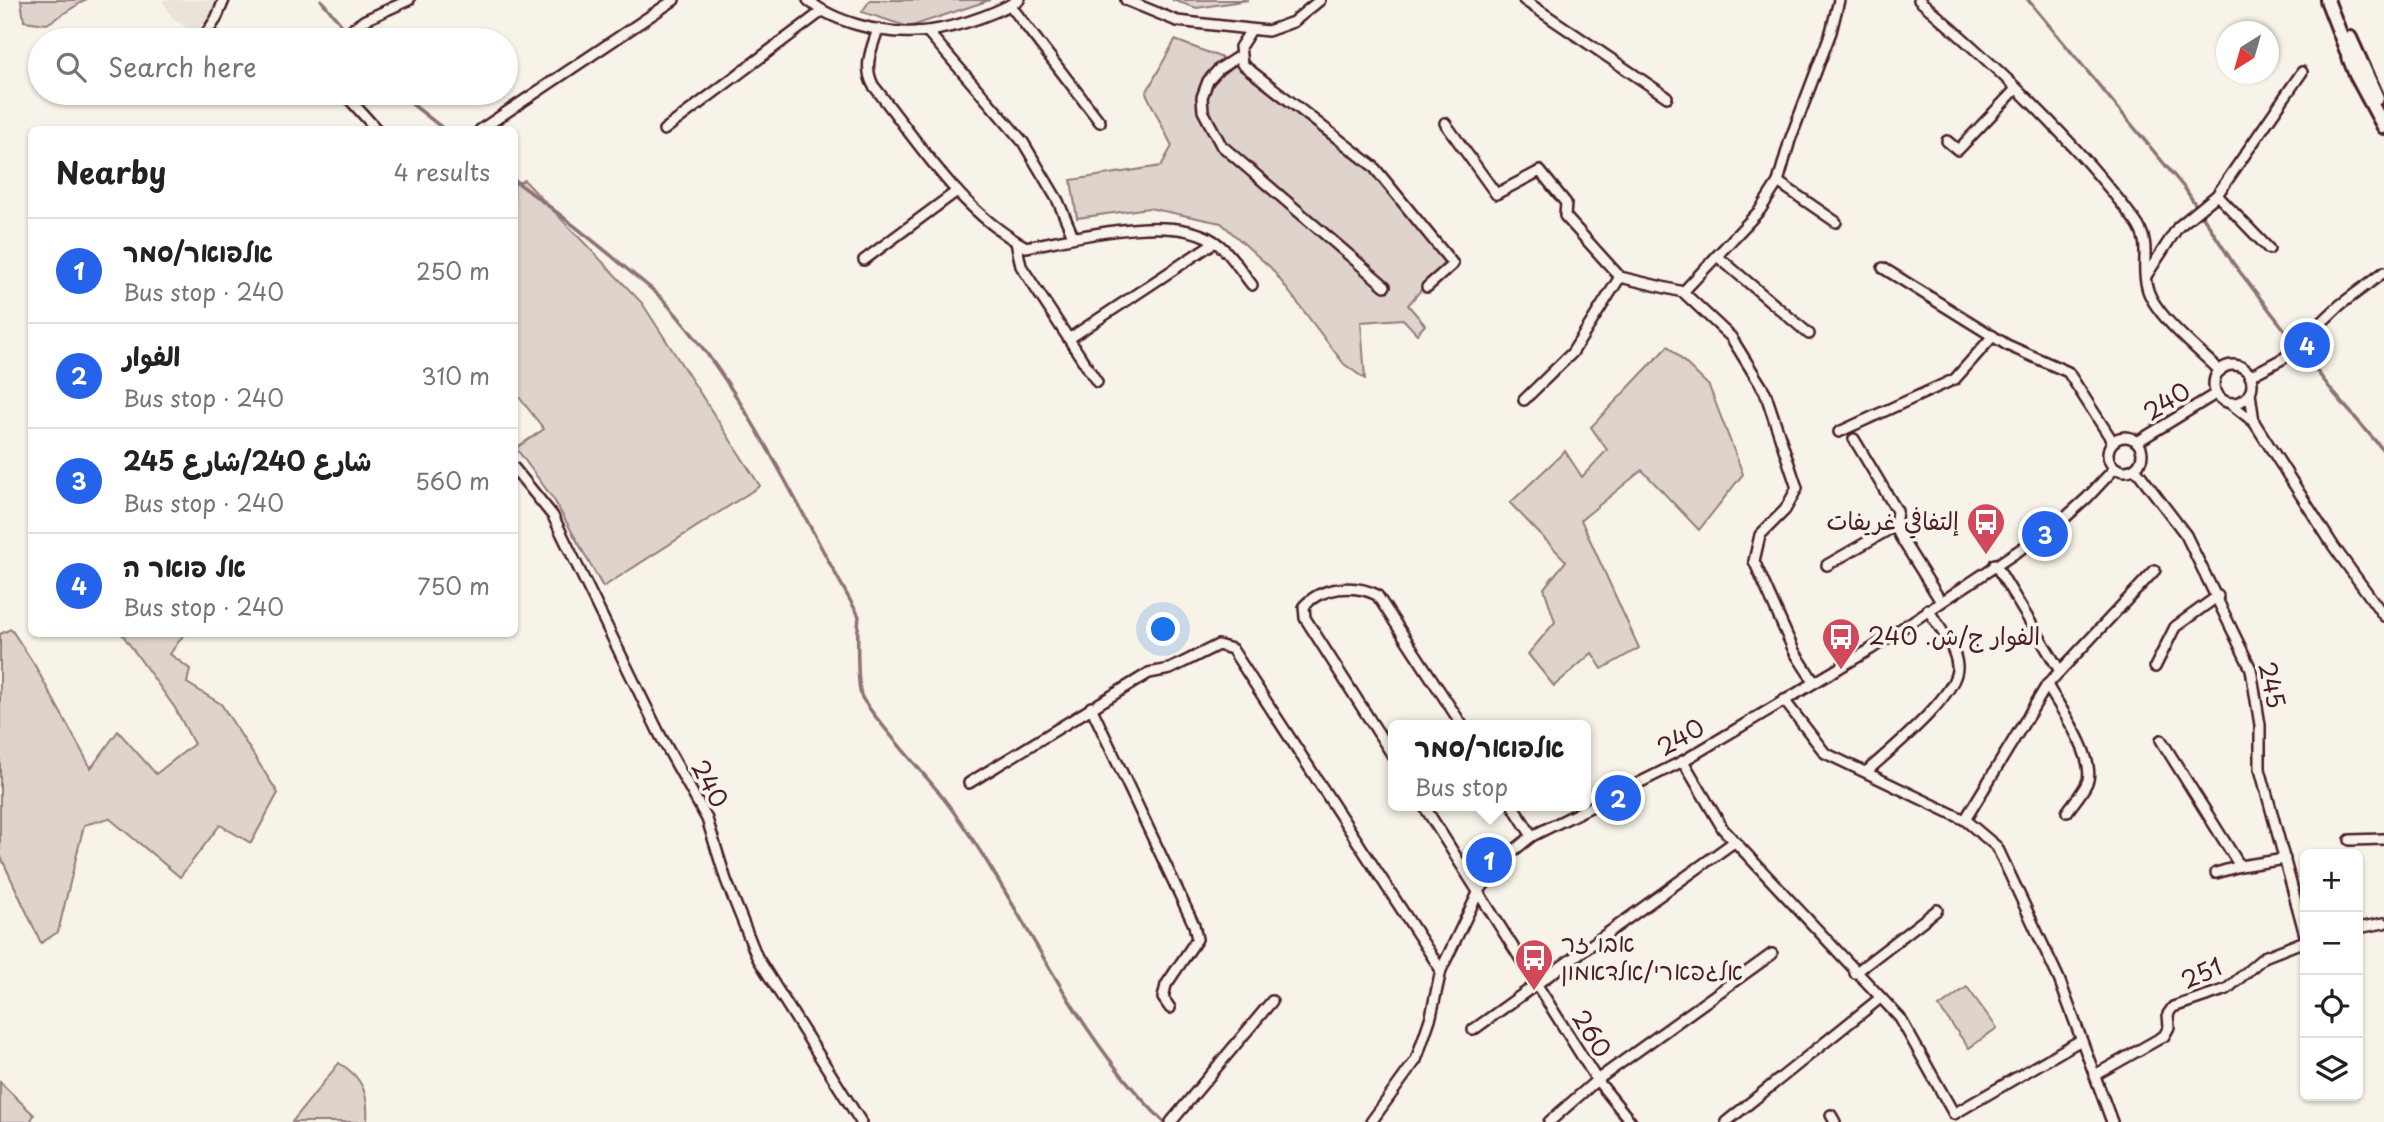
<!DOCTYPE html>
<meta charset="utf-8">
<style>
:root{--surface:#fff;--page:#f2f2f2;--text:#222;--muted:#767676;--line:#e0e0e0;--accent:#2563eb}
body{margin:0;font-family:"Playpen Sans","Playpen Sans Arabic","Playpen Sans Hebrew",sans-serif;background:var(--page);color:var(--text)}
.controls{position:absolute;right:21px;bottom:21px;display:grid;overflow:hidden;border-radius:10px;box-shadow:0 2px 5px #0004}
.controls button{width:63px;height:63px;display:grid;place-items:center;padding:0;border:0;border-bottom:2px solid var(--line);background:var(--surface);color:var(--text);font:35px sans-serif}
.compass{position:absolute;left:2216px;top:21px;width:63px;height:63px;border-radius:50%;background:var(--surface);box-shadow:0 2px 5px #0004;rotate:217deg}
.you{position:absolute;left:1164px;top:630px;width:24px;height:24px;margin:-18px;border:5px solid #fff;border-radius:50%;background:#1a73e8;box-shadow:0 0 0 10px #1a73e833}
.badge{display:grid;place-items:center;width:46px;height:46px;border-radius:50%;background:var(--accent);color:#fff;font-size:23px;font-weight:700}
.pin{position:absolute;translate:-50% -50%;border:4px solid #fff;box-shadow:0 2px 7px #0006}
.popup{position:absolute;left:1388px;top:720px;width:203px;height:91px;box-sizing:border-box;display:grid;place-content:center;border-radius:10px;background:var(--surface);filter:drop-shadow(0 2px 5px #0005);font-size:23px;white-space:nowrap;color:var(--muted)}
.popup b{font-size:26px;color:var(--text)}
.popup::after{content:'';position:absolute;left:50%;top:100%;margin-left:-14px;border:14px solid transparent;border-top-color:var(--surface)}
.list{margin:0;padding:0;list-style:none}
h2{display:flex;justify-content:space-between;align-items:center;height:91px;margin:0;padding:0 28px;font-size:30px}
h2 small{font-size:23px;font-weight:400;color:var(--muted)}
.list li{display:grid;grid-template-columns:46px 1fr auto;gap:21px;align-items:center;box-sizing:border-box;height:105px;padding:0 28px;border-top:2px solid var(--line)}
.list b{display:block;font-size:26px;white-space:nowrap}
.list p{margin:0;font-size:23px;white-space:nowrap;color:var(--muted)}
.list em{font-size:23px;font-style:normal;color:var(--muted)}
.icon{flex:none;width:38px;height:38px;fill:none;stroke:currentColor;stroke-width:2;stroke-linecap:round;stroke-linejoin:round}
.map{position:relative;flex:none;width:2384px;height:1122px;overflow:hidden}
.search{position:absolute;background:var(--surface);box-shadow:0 2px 5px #0004;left:28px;top:28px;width:490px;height:77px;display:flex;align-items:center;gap:18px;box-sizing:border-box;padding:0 24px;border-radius:38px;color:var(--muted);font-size:26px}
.panel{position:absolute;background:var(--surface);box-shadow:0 2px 5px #0004;left:28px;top:126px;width:490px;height:511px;border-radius:10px}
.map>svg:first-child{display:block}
.built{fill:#eae3da}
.green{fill:#ded4cc;stroke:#947a7c;stroke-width:2}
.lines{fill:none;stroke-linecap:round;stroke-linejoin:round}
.stream{stroke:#8e7275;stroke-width:3.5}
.minor-casing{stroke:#4a1f2b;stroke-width:14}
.secondary-casing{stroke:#4a1f2b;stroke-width:18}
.minor{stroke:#f7f3e8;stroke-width:9}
.secondary{stroke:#f7f3e8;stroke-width:12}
.labels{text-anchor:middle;stroke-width:7;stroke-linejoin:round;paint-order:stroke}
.street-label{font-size:24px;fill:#4a1f2b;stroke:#f7f3e8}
.poi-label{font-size:24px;fill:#4a1f2b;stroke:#f7f3e8;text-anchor:start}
</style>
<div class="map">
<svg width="2384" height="1122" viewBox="0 0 2384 1122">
<rect width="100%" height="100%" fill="#f7f3e8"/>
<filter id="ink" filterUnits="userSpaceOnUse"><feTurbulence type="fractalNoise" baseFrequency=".0143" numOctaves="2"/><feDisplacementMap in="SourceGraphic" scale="14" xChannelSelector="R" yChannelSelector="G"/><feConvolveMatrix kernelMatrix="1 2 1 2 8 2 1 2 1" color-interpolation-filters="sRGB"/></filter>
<g filter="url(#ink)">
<path class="built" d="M162,0H218L213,14L196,35L172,17Z"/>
<g class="green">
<path d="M21,0H85L47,24L24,21Z"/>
<path d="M870,0H990L909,27L862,12Z"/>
<path d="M1172,0H1248L1197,8Z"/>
<path d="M1175,40L1233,62L1379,174L1447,260L1408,305L1425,325L1417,334L1403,319L1361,322L1365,379L1344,364L1271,268L1221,223L1149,208L1077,218L1071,180L1161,166L1172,146L1146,93Z"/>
<path d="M524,180L642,303L760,486L603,587L554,500L516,448L544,429L515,392L514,185Z"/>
<path d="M1668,346L1709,386L1743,474L1699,530L1642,470L1581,520L1639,648L1602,669L1592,653L1554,686L1528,654L1555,622L1544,588L1566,561L1510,503L1565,451L1582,477L1607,450L1591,427Z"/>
<path d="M11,629L34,664L91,768L118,731L156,774L194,744L175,708L122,634H184L170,654L190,669L187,683L221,704L278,793L251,843L220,825L180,877L109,818L84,825L58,932L41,943L0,855V634Z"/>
<path d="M1967,987L1997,1028L1969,1048L1939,1007Z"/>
<path d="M339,1063C363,1077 369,1095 367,1122H292Z"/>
<path d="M0,1082L34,1115L30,1122H0Z"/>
</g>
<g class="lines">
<g class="stream">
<path d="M321,0L354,40"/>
<path d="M2028,0L2186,190L2233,263L2333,392L2384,451"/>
<path d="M398,93L445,130"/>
<path d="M514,180C553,209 591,238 627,269C640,280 656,291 667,304C750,397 798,510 859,616C857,631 857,680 861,695C864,707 925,775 937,790C1021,896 1064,1025 1164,1122"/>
</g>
<defs>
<g id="minor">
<path d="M808,0C833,22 881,34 915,32C947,31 991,16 1019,0"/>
<path d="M1126,0L1177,21L1268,31L1293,22L1320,0"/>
<path d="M1524,0L1667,97"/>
<path d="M1919,0C1996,66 2074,139 2135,221C2153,245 2140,262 2147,287C2153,314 2200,351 2220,371"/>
<path d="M1010,5L1100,122"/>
<path d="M878,29C872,48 863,66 873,85C919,143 960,211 1026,247C1074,238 1168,213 1212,240C1229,250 1240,270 1252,285"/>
<path d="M1251,30L1240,47L1242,64L1373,166L1453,264L1427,287"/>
<path d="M927,31L1023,142L1058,201L1073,236"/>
<path d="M202,40L216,19L224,0"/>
<path d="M337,40L365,20L409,0"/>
<path d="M1239,56L1219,69L1208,81L1202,97L1203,111L1221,145L1385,286"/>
<path d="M344,93L377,130"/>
<path d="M1445,123L1496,194L1540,171L1566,203L1565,216L1620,277"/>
<path d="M480,130L674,0"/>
<path d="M664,130L821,12"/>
<path d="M1947,141L1958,150L2015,90"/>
<path d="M1778,182L1836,222"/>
<path d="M2217,195L2269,249"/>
<path d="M1016,242L1021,266L1097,382"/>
<path d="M1717,256L1809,334"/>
<path d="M864,260L957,191"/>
<path d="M1883,268L2007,345L2068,372L2113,442"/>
<path d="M2146,276L2178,227L2217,195L2302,72"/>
<path d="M1683,292L1760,210L1778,182L1790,140L1831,32L1839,0"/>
<path d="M1070,338L1215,242"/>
<circle cx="2233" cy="384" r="19"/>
<path d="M2250,376L2284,358L2340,305L2384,272"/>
<path d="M1524,400L1572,353L1620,277L1683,292L1731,337L1765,392L1797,488L1785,510L1760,535L1754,561L1794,651L1814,682"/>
<path d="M2230,403L2254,422L2250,393"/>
<path d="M2254,422L2334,547L2384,616"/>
<path d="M1839,432L1955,379L1993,336"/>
<circle cx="2125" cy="454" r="17"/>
<path d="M1854,439L1897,511L1895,526L1901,538L1940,600"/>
<path d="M2137,442L2217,393"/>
<path d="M514,468L553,516L660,735L707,819L726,880L757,957L861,1122"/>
<path d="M2135,468L2186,535L2251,669L2260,725V769L2305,935"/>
<path d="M1995,564L2060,671"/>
<path d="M1827,565L1895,526"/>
<path d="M2155,667L2175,627L2218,596"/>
<path d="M2047,685C2060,708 2094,754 2088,780C2085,790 2074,802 2067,812"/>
<path d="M1784,700L1825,753L1965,820L1997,847L2059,979L2112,1122"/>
<path d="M1091,707L1194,925L1197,939L1166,985L1163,998L1170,1008"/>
<path d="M2161,740L2240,866"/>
<path d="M1393,756L1305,618L1304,606C1321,587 1354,583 1377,595L1462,725"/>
<path d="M1683,761L1723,829L1900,1018L1954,1114L2081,1040"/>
<path d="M1867,771C1888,752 1960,694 1957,666C1956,647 1937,625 1928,609"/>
<path d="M969,783L1149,673L1170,669L1218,645L1232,649L1441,970"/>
<path d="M1424,806L1597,1080L1631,1122"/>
<path d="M1513,806L1532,836"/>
<path d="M1965,820L2047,685L2155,570"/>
<path d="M2350,840L2384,839"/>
<path d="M2216,873L2240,866L2285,859"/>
<path d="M2358,928L2384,923"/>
<path d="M1855,973L1937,910"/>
<path d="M1473,1030L1734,842"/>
<path d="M2095,1075L2164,1036L2169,1027L2168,1014L2173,1007L2227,989L2264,957L2305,941"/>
<path d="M1831,1115L1835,1122"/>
<path d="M1171,1122L1272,1001"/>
<path d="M1371,1122L1416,1060L1431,1016L1441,970L1479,891L1507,856L1532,836L1683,761L1871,649L2057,525L2087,498L2115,468"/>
<path d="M1549,1122L1597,1080L1772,954"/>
<path d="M1726,1122L1879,999"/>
</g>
<g id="secondary">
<path d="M2327,0L2356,75L2384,127"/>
<path d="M2350,38L2377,98"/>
</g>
</defs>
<use href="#minor" class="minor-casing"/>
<use href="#secondary" class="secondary-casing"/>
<use href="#minor" class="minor"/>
<use href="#secondary" class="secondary"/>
</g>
</g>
<defs>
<symbol id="bus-pin" viewBox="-11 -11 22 30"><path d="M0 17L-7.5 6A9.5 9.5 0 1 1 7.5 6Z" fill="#d1495b" stroke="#f7f3e8"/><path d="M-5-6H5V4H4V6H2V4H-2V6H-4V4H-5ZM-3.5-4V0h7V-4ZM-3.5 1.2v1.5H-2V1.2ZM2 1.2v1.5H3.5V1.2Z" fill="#fff"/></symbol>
</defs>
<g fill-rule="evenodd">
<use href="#bus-pin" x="1964" y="500" width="44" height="60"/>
<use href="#bus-pin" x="1819" y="615" width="44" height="60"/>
<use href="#bus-pin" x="1512" y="936" width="44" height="60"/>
</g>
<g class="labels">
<g class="street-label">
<text transform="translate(2167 402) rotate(-32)" y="8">240</text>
<text transform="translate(2271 685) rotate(77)" y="8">245</text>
<text transform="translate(1681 738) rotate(-30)" y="8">240</text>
<text transform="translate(709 784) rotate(62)" y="8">240</text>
<text transform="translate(2202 974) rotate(-24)" y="8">251</text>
<text transform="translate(1591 1034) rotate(58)" y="8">260</text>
</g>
<g class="poi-label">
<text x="1959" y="530" text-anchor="end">إلتفافي غريفات</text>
<text x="1868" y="645">الفوار ج/ش. 240</text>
<text x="1561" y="952">אבו זר<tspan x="1561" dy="28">אלגפארי/אלדאמון</tspan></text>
</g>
</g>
</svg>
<div class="controls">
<button>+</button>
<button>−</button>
<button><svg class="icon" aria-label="locate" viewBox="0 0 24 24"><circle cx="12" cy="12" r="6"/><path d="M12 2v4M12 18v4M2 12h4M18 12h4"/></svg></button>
<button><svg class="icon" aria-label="layers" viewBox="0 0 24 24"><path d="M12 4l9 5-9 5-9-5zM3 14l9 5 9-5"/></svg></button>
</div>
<svg class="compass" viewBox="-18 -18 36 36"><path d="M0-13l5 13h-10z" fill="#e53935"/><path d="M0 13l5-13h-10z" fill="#767676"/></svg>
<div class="you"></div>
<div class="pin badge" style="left:1489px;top:860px">1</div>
<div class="popup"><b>אלפואר/סמר</b>Bus stop</div>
<div class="pin badge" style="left:1618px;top:798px">2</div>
<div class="pin badge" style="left:2045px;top:534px">3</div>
<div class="pin badge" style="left:2307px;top:345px">4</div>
<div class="search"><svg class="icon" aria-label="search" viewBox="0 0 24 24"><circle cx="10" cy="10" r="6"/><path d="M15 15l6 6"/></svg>Search here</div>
<section class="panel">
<h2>Nearby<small>4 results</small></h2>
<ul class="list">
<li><span class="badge">1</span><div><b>אלפואר/סמר</b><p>Bus stop · 240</p></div><em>250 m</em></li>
<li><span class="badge">2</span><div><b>الفوار</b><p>Bus stop · 240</p></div><em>310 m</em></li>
<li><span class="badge">3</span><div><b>شارع 240/شارع 245</b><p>Bus stop · 240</p></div><em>560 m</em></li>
<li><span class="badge">4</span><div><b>אל פואר ה</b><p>Bus stop · 240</p></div><em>750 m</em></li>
</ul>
</section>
</div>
